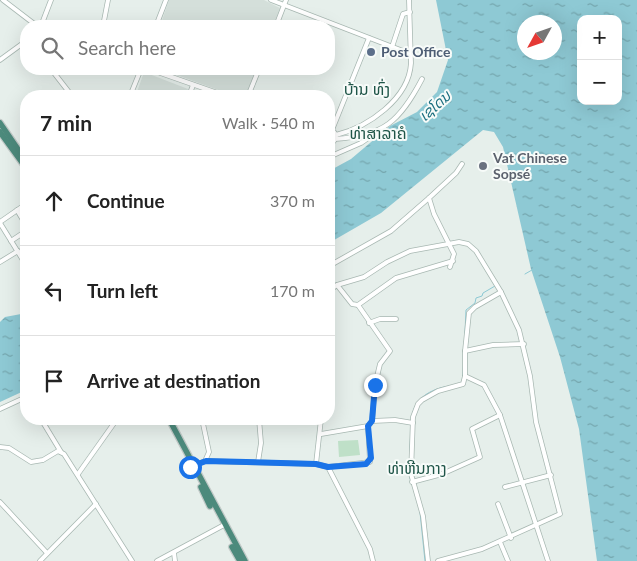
<!DOCTYPE html>
<meta charset="utf-8">
<style>
:root{--surface:#fff;--page:#f2f2f2;--text:#222;--muted:#767676;--line:#e0e0e0}
body{margin:0;font-family:Lato,"Noto Sans Lao",sans-serif;background:var(--page);color:var(--text)}
.controls{position:absolute;right:15px;top:15px;display:grid;overflow:hidden;border-radius:10px;box-shadow:0 5px 20px #0002}
.controls button{width:45px;height:45px;display:grid;place-items:center;padding:0;border:0;border-bottom:1px solid var(--line);background:var(--surface);color:var(--text);font:25px sans-serif}
.compass{position:absolute;left:517px;top:15px;width:45px;height:45px;border-radius:50%;background:var(--surface);box-shadow:0 5px 20px #0002;rotate:230deg}
.stop{position:absolute;width:15px;height:15px;margin:-11px;border:4px solid #1a73e8;border-radius:50%;background:#fff}
.stop.end{background:#1a73e8;border-color:#fff;box-shadow:0 1px 5px #0008}
.list{margin:0;padding:0;list-style:none}
h2{display:flex;justify-content:space-between;align-items:center;height:65px;margin:0;padding:0 20px;font-size:21px}
h2 small{font-size:16px;font-weight:400;color:var(--muted)}
.list li{display:grid;grid-template-columns:32px 1fr auto;gap:15px;align-items:center;box-sizing:border-box;height:90px;padding:0 20px;border-top:1px solid var(--line)}
.list b{display:block;font-size:19px;white-space:nowrap}
.list em{font-size:16px;font-style:normal;color:var(--muted)}
.icon{flex:none;width:28px;height:28px;fill:none;stroke:currentColor;stroke-width:2;stroke-linecap:round;stroke-linejoin:round}
.map{position:relative;flex:none;width:637px;height:561px;overflow:hidden}
.search{position:absolute;background:var(--surface);box-shadow:0 5px 20px #0002;left:20px;top:20px;width:315px;height:55px;display:flex;align-items:center;gap:12px;box-sizing:border-box;padding:0 18px;border-radius:20px;color:var(--muted);font-size:19px}
.panel{position:absolute;background:var(--surface);box-shadow:0 5px 20px #0002;left:20px;top:90px;width:315px;height:335px;border-radius:20px}
.map>svg:first-child{display:block}
.built{fill:#d4dfda}
.grass{fill:#bfe0c8}
.water{fill:url(#water-ripples);fill-rule:evenodd}
.lines{fill:none;stroke-linecap:round;stroke-linejoin:round}
.stream{stroke:#8ec9d4;stroke-width:1}
.minor-casing{stroke:#a8b8b2;stroke-width:5.5}
.trunk-casing{stroke:#c2cac8;stroke-width:8}
.minor{stroke:#fff;stroke-width:4}
.trunk{stroke:#4c8a7c;stroke-width:5.5}
.route{stroke:#1a73e8;stroke-width:6}
.service-dot{fill:#5c6f8a;stroke:#f7fbf9;stroke-width:2}
.worship-dot{fill:#6b7280;stroke:#f7fbf9;stroke-width:2}
.labels{text-anchor:middle;stroke-width:4;stroke-linejoin:round;paint-order:stroke}
.service-label{font-size:14px;font-weight:bold;fill:#4e5e75;stroke:#f7fbf9;text-anchor:start}
.worship-label{font-size:14px;font-weight:bold;fill:#5b616d;stroke:#f7fbf9;text-anchor:start}
.water-label{font-size:15px;font-style:italic;fill:#1c6f80;stroke:#f7fbf9}
.quarter-label{font-size:16px;fill:#1f5548;stroke:#f7fbf9}
</style>
<div class="map">
<svg width="637" height="561" viewBox="0 0 637 561">
<defs>
<pattern id="water-ripples" width="26" height="14" patternUnits="userSpaceOnUse" patternTransform="scale(1.25)"><rect width="26" height="14" fill="#8ec9d4"/><path d="M2 4q2-2 4 0t4 0M15 11q2-2 4 0t4 0" fill="none" stroke="#74a5ad"/></pattern>
</defs>
<rect width="100%" height="100%" fill="#e6efeb"/>
<g class="built">
<path d="M169,0H264L280,8L273,26H160Z"/>
<path d="M160,69H257L245,96H235Z"/>
<path d="M144,72L188,89L186,96L136,95Z"/>
</g>
<path class="grass" d="M358,440L360,455L339,457L338,441Z"/>
<g class="water">
<path d="M436,0H637V561H597L579,429L560,357L531,269L503,147L494,132L483,130L381,213L329,243V171L351,159L390,126L417,112L437,92L448,60ZM581,19H618V101H581ZM554,22V52H524V22Z"/>
<path d="M21,314L26,315V390L0,402V322L5,317Z"/>
</g>
<g class="lines">
<g class="stream">
<path d="M525,274L532,270"/>
<path d="M463,377L466,310L475,303L476,298L482,296L483,293L495,286"/>
<path d="M413,412C417,396 434,388 450,386"/>
<path d="M411,425L409,475L413,487"/>
<path d="M420,512L425,561"/>
</g>
<defs>
<g id="minor">
<path d="M3,0L37,26"/>
<path d="M271,0L411,54"/>
<path d="M41,26L51,0"/>
<path d="M103,26L108,0"/>
<path d="M156,26L166,0"/>
<path d="M276,26L286,0"/>
<path d="M392,47L403,14L410,12"/>
<path d="M0,60L26,41"/>
<path d="M51,69L72,96"/>
<path d="M149,69L226,96"/>
<path d="M130,96L141,69"/>
<path d="M189,96L193,85"/>
<path d="M248,96L259,69"/>
<path d="M332,130L369,38"/>
<path d="M329,131L334,132L336,135L334,141H329"/>
<path d="M336,135C368,127 409,99 411,63L409,0"/>
<path d="M335,139C384,136 400,121 422,79"/>
<path d="M329,157L361,143L374,134"/>
<path d="M17,210L26,225"/>
<path d="M0,222L26,204"/>
<path d="M0,223L26,265"/>
<path d="M11,241L26,231"/>
<path d="M0,262L18,251"/>
<path d="M329,266L391,231L429,198"/>
<path d="M450,267L454,254L434,214L429,198L456,173L462,164"/>
<path d="M337,285L352,304L358,305L396,278L453,261"/>
<path d="M329,291L337,285L364,277L387,262L410,251L459,242L468,244L476,251L501,292L519,330L530,376L536,422L560,514L482,549L438,561"/>
<path d="M369,323L380,319H396"/>
<path d="M465,351L493,345L524,344"/>
<path d="M465,376L484,385L500,415L548,561"/>
<path d="M0,409L26,397"/>
<path d="M41,419L61,452"/>
<path d="M202,419L209,452L205,461"/>
<path d="M372,421L395,420L413,423"/>
<path d="M321,434L368,426"/>
<path d="M0,447L9,448L31,462L43,460L58,451L64,454L132,561"/>
<path d="M258,462L261,443L259,419"/>
<path d="M316,464L321,419"/>
<path d="M191,467L205,461L316,464L328,467L370,462L368,426L372,421L375,385L380,364L390,351L358,305"/>
<path d="M328,467L370,549L373,561"/>
<path d="M78,474L117,419"/>
<path d="M412,482L442,474L480,457L472,429L500,415"/>
<path d="M505,487L551,475"/>
<path d="M0,502L47,553"/>
<path d="M498,504L511,538"/>
<path d="M500,542L508,561"/>
<path d="M174,553L175,561"/>
<path d="M40,561L96,504"/>
<path d="M157,561L224,525"/>
<path d="M428,561L423,516L411,474L413,417L418,404L422,400L438,391L463,384L465,376V351L469,313L475,307L501,292"/>
</g>
<g id="trunk">
<path d="M0,123L26,161"/>
<path d="M0,132L26,168"/>
<path d="M169,419L245,561"/>
<path d="M201,487L210,506"/>
<path d="M232,547L240,561"/>
</g>
</defs>
<use href="#minor" class="minor-casing"/>
<use href="#trunk" class="trunk-casing"/>
<use href="#minor" class="minor"/>
<use href="#trunk" class="trunk"/>
</g>
<g class="lines">
<path class="route" d="M190,467L206,461L316,464L328,467L366,464L371,458L368,426L372,421L375,385"/>
</g>
<circle class="service-dot" cx="371" cy="52" r="5"/>
<circle class="worship-dot" cx="483" cy="166" r="5"/>
<g class="labels">
<g class="service-label">
<text x="381" y="57">Post Office</text>
</g>
<g class="worship-label">
<text x="493" y="163">Vat Chinese<tspan x="493" dy="16">Sopsé</tspan></text>
</g>
<g class="water-label">
<text transform="translate(435 106) rotate(-42)" y="5">ເຊໂດນ</text>
</g>
<g class="quarter-label">
<text x="367" y="95">ບ້ານ ທົ່ງ</text>
<text x="378" y="139">ທ່າສາລາຄໍ</text>
<text x="417" y="474">ທ່າຫີນກາງ</text>
</g>
</g>
</svg>
<div class="controls">
<button>+</button>
<button>−</button>
</div>
<svg class="compass" viewBox="-18 -18 36 36"><path d="M0-13l5 13h-10z" fill="#e53935"/><path d="M0 13l5-13h-10z" fill="#767676"/></svg>
<div class="stop" style="left:190px;top:467px"></div>
<div class="stop end" style="left:375px;top:385px"></div>
<div class="search"><svg class="icon" aria-label="search" viewBox="0 0 24 24"><circle cx="10" cy="10" r="6"/><path d="M15 15l6 6"/></svg>Search here</div>
<section class="panel">
<h2>7 min<small>Walk · 540 m</small></h2>
<ul class="list">
<li><svg class="icon" aria-label="ahead" viewBox="0 0 24 24"><path d="M12 20V5M6 11l6-6 6 6"/></svg><div><b>Continue</b></div><em>370 m</em></li>
<li><svg class="icon" aria-label="left" viewBox="0 0 24 24"><path d="M17 20v-9H6M10 6l-5 5 5 5"/></svg><div><b>Turn left</b></div><em>170 m</em></li>
<li><svg class="icon" aria-label="arrive" viewBox="0 0 24 24"><path d="M6 21V4h12l-3 4 3 4H6"/></svg><div><b>Arrive at destination</b></div></li>
</ul>
</section>
</div>
